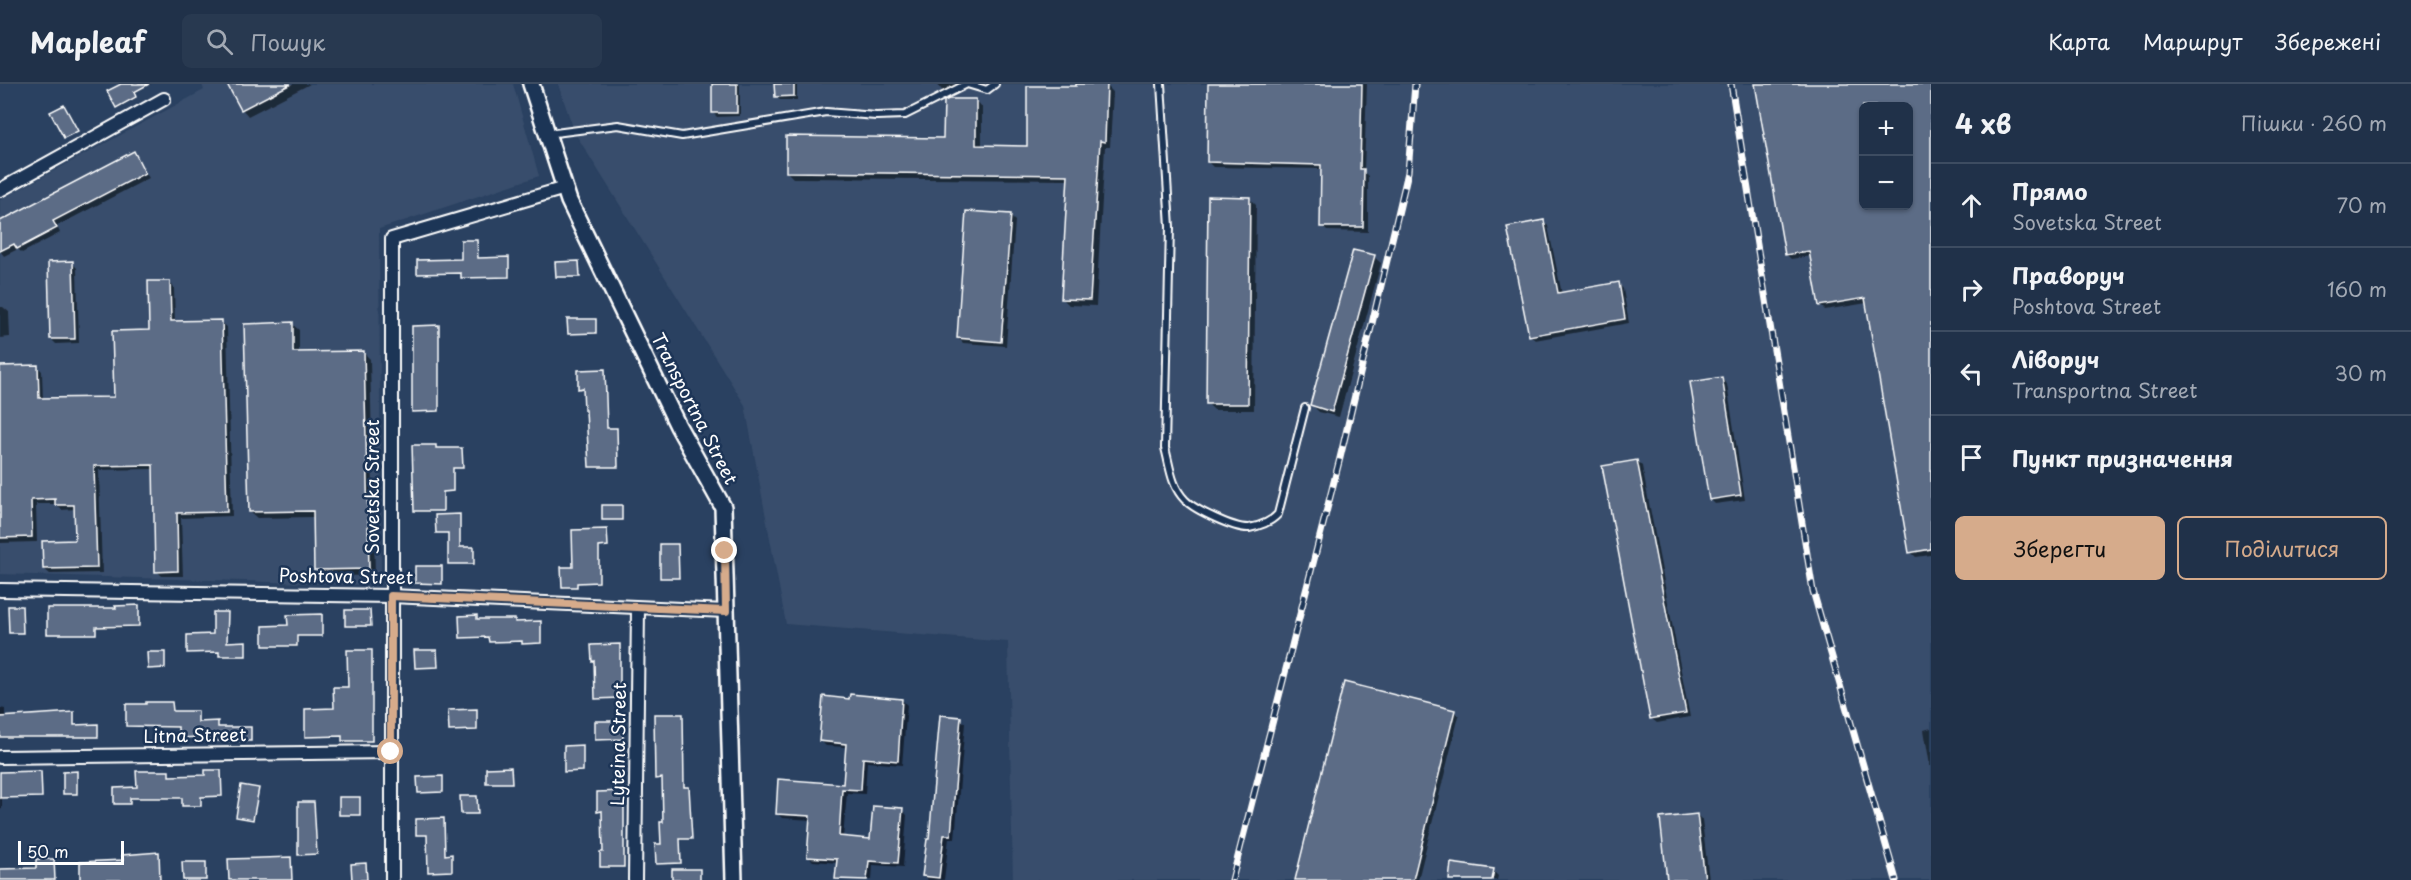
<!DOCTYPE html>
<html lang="uk">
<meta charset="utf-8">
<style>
:root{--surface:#203149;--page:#283950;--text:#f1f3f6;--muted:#a2a9b4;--line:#3d4c61;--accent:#d6ab8b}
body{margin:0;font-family:"Playpen Sans",sans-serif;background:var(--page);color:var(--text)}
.controls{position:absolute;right:18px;top:18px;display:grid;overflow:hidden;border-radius:9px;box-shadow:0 2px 4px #0004}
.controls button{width:54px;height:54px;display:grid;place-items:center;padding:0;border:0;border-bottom:2px solid var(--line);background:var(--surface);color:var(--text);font:30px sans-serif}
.scale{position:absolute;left:18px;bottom:15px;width:106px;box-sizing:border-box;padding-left:6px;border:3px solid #fff;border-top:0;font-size:16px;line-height:21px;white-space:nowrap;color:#fff;-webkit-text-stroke:4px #1d3557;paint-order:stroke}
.stop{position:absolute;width:18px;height:18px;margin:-14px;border:4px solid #d6ab8b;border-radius:50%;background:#fff}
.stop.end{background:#d6ab8b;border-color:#fff;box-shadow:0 2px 6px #0008}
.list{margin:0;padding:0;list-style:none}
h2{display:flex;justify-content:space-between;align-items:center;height:78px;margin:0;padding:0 24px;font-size:26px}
h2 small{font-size:20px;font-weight:400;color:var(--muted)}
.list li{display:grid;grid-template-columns:39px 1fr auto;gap:18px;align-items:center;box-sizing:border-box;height:84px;padding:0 24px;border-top:2px solid var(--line)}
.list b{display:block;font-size:22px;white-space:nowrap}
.list p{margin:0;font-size:20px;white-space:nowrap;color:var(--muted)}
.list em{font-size:20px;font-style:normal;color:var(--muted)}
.actions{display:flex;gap:12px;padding:18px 24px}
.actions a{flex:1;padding:14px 0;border:2px solid var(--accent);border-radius:9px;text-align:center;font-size:21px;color:var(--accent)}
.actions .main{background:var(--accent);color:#111}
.icon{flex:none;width:33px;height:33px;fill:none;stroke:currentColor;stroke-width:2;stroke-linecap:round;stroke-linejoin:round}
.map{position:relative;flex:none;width:1931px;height:796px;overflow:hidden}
header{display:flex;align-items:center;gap:36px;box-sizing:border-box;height:84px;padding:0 30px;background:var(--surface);border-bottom:2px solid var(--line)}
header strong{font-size:28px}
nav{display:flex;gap:33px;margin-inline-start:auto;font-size:21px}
.search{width:420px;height:54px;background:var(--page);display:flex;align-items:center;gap:15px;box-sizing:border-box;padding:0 21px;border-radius:9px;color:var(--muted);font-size:22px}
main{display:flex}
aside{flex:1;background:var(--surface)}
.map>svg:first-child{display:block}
.built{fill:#394e6c;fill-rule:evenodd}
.shadow{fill:#0007;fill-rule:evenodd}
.building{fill:#5b6c86;stroke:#fff;stroke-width:1.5;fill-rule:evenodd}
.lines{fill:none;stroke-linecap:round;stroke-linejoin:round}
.service-casing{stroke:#fff;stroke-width:10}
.minor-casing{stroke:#fff;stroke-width:16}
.tertiary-casing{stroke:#fff;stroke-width:20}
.service{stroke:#1d3557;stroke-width:6}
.minor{stroke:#1d3557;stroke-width:12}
.tertiary{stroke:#1d3557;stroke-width:15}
.rail-casing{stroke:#fff;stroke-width:7}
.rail{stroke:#1d3557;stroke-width:4.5;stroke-dasharray:14;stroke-linecap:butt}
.route{stroke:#d6ab8b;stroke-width:8}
.labels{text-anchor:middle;stroke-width:5;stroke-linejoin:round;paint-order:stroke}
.street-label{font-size:18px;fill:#fff;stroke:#1d3557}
</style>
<header>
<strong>Mapleaf</strong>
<div class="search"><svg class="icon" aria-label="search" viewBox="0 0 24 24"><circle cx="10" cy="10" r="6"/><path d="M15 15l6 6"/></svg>Пошук</div>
<nav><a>Карта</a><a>Маршрут</a><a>Збережені</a></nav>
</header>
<main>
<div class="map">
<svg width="1931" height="796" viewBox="0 0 1931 796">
<rect width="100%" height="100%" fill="#2a4161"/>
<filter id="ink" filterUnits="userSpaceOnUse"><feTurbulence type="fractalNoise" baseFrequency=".0167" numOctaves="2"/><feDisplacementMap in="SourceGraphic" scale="12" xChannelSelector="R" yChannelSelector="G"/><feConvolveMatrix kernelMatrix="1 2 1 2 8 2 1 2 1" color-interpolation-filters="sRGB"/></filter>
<g filter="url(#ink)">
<g class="built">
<path d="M202,0H513L539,92L379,145L381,501L0,490V116L204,6Z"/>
<path d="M558,0H1931V796H1013L1008,558L786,540L745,321L575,49ZM1864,22H1908V122H1864Z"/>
</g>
<g class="shadow">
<path d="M124,0H151L134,9L136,14L118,24Z"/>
<path d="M229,0H310L248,32L242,25Z"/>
<path d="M713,0H740V32L717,33L713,29Z"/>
<path d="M776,0H797V16H780L776,12Z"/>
<path d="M937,0H963L946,11Z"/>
<path d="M1210,0H1367L1364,88L1368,92V148L1327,147L1322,142V85L1213,83L1208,78Z"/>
<path d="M1756,0H1931V471L1916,473L1911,468L1867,219L1825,226L1820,221L1811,172L1791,175L1786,170ZM1864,22H1908V122H1864Z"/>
<path d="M1107,2L1113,8L1110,63H1105L1096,222L1069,221L1063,215L1069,96L793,94L787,88L945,55L976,16L982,23V63H1028Z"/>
<path d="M133,69L149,94L57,142L60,149L22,169L18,165L4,172L0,167V138Z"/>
<path d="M1249,114L1256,121L1254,326H1214L1207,319Z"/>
<path d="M1010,132L1015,137L1006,262L963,259L958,254Z"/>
<path d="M1543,137L1548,142L1562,210L1619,200L1623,205L1629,239L1535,256L1530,251Z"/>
<path d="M477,157L478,176L508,175L510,193L464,194L463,190H419L463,176Z"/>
<path d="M1374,173L1381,179L1339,333L1319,328L1312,321Z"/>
<path d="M72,179L77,184L79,259L56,260L51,255Z"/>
<path d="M169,198L174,203L175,239L221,238L227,243L232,432L181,434L183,492H162L157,487L154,385L99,386L102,489L50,490L44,485L77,458L76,425L62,426L56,420H36L37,458L0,459V283L37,282L42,287L43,316L115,314L151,248Z"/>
<path d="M0,223H3L9,228L10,253L0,254Z"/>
<path d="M595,236L596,250L569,249Z"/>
<path d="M292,240L299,246V270L363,268L370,275L375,491L323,493L316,486L315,433L257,434L250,428Z"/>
<path d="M438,243L440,328H415L413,327Z"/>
<path d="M604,286L607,345L617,346L618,383L591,384L585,305L580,304Z"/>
<path d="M1722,295L1727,300L1745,416L1715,420L1710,415Z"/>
<path d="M435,362L436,366L462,365L463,384H453V408H443L444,427L417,428Z"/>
<path d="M1637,377L1642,382L1690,633L1657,639L1652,635Z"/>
<path d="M459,432L461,464L475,465V480H450L449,449L437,448Z"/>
<path d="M606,447L608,463H599L600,499H577V503L564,504L575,485Z"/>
<path d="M138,523L140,543L96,544V550H49L117,526Z"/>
<path d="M227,530L228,559H245L246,572L222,573L221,569H190L215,552Z"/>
<path d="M321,532L323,552L298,553V563L264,562L289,543Z"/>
<path d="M476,533L477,537L515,536L516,539H540L542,560H525L524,557L491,558L490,554H462Z"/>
<path d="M619,562L621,615H597L593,577Z"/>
<path d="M372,567V657L344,658L343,653H308L335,626Z"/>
<path d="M437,567L438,584L416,583Z"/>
<path d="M851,616H902L907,621L902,681L867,678L865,710L847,709L843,754L872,757L902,726L907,731L903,783L873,781L872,796H838V779L813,777L808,772L811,736L782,734L777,729L844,702L847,663L826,662L821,657Z"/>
<path d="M172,619L173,629H198V639H218L219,645L250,644L251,657L204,658L203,654H181L180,644L128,642Z"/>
<path d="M0,624L5,625V634L73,630L75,642H97L98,653L0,654Z"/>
<path d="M476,627L478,647H450Z"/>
<path d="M1454,627L1459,632L1418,796H1296Z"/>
<path d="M683,631L684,705L689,706L692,755L681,756V780H658L664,739L663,695L657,694Z"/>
<path d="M960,635L965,639L955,755L949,754L944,796H928L923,792L930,757Z"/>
<path d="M622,638L623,656L597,655Z"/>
<path d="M1931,644V688L1924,646Z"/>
<path d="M41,688L42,713L2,714V725H0V689Z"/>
<path d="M168,688L169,693L206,692L221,688L222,713H201V722H184L183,715H130L131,720L116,719Z"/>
<path d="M76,689L78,710L66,711L65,710Z"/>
<path d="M442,694L444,709L419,708Z"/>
<path d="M258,706L254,736L238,734L237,733Z"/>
<path d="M623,709L625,783L603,784V728L598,727Z"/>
<path d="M314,719L318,771H301L300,770Z"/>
<path d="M1697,731L1702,736L1709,796H1669Z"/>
<path d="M443,736L445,772L453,773V787L431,788L429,751L418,750Z"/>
<path d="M159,770L161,796H82L124,778Z"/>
<path d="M1493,787L1498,792L1497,796H1450Z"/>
</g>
<g class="building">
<path d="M121,0H149L134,8L136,13L116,24L107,7Z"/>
<path d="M227,0H291L241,26Z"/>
<rect x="712" y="0" width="25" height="29"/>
<path d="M774,0H794V12L775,13Z"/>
<path d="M1076,0H1107L1105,58L1100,57L1090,216L1061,215L1068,91L786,88V52L943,54L944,17L949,15H976V61L1027,62V2H1076Z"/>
<path d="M1208,0H1362L1360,85H1364L1363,143H1320L1321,81L1207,78Z"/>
<path d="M1755,0H1931V465L1909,469L1865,214L1819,222L1809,167L1785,171ZM1863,22H1908V122H1863Z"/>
<path d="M64,21L78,47L64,54L50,28Z"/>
<path d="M134,67L145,89L53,137L57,144L17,165L14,160L0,167V137Z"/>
<path d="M1208,112L1250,113L1248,320H1206Z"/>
<path d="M966,127L1011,130L1001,258L957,254Z"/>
<path d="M1544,136L1558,209L1619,198L1625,235L1529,252L1507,143Z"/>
<path d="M461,156H477L478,174L509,173V193L461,194V189L417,190V176L461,175Z"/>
<path d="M1353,166L1375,171L1332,328L1310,321Z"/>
<path d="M73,177L75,255H50L48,178Z"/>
<path d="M579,177L580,193H556L555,178Z"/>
<path d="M148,197H170L171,237L222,236L227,428L177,429L178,487L155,488L153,381L94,382L97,484L43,485L42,457L75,456L74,421H55V415L31,416L32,453L0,454V282L38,281L39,314L114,313L112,247L149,246Z"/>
<path d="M567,235H596V249L568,250Z"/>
<path d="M293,238V268L364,267L369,485L314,486L313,427L249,428L244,240Z"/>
<path d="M439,241V327L412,328V242Z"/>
<path d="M605,285L607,344H617L618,383H589L586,326H584L583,304L578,305V286Z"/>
<path d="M1722,293L1741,411L1709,416L1690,298Z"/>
<path d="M412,361H436V364H462L463,384H453V407L443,408V427H414Z"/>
<path d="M1637,376L1686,629L1650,635L1602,382Z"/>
<rect x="602" y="421" width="20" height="15"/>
<path d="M460,430V463H474V480H448V449H436L435,431Z"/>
<path d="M607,445L608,462L599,463V498L577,499V503H562L561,483H573L572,446Z"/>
<path d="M660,460H678L679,494H660Z"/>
<path d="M415,482H442V500L415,499Z"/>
<path d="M139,521V542L96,543V550H47V524H116L115,522Z"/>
<path d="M8,522H22L23,549H9Z"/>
<path d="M345,526H370L371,542H345Z"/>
<path d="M213,528H228L227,558L246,557V572H219V568L187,569V551L213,550Z"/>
<path d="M322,530V552H297V562H263V542L288,541L287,531Z"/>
<path d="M477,531V535H515V538L541,537V559L522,560V557L489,558L488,553L460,554L459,532Z"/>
<path d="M620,560V614L595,615L594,577L592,578L591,561Z"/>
<path d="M347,566H372V657H342V652L305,653V625L334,624L333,603H348Z"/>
<path d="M414,566H437L438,583L415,584Z"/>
<path d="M147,568H165V584L148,585Z"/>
<path d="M1344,598L1455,626L1413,796H1295Z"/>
<path d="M850,610L902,615L898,677L863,674L861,706L842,705L839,752L870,755L873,722L903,724L898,779L869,777L867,796L835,795L837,775L807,773L810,732L776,730L778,695L843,700L846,660L819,657L823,612L849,615Z"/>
<path d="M146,618H172L173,627H198V638L218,637V643H251V657H201V653L178,654V643L126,642V620H146Z"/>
<path d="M477,625V646L449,647L448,626Z"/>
<path d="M74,628V641L98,640V653H0V633Z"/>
<path d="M654,630H683L684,703H689L692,755H680L681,779L656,780L655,760H661L660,738H663L662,694L655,695Z"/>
<path d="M940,631L961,633L951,751H944L939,794L922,792L927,755H929Z"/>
<path d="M595,637H622L623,655L595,656Z"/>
<path d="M583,661V687L564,688V662Z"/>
<path d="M511,683L512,699H486V684Z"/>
<path d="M205,686H221L222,712L201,713V722H182V714H130V720H114V704L137,703L136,687H169V692L205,691Z"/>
<path d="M41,687L42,713L0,714V688Z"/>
<path d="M77,687V710H63V688Z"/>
<path d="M443,692V708L418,709L417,693Z"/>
<path d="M241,701L259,704L253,736L236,733Z"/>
<path d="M624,707V783H600V768H603L602,727L597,728V708Z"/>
<path d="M460,712H477L478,730H461Z"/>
<rect x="339" y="713" width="21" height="18"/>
<path d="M298,718H314L317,770L298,771Z"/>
<path d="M1697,730L1705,796H1667L1660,734Z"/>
<path d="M444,734L445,771L452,770V787L428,788L427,751H416V735Z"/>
<path d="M159,768L160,796H80V778L123,776L122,771Z"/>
<path d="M291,773L292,796H229L228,775Z"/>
<path d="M36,775H54L55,796H0V785L36,784Z"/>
<path d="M182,778H206V796H183Z"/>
<path d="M366,779L367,796H352L351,780Z"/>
<path d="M1451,779L1494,785L1492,796H1449Z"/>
<rect x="672" y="785" width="28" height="11"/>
</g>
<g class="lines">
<defs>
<g id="service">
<path d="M1161,0L1170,143L1165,364C1170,382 1171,402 1185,416C1195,426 1235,445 1249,444C1260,442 1271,438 1278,430L1305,324"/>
<path d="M547,50L618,41L682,52L826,28L876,32L905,31L967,0L987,6L995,0"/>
</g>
<g id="minor">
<path d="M0,106L164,15"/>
<path d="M0,506L391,512L726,527"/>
<path d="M0,673L391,668"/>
<path d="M392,796V155L565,104"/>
<path d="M635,796L638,524"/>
</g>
<path id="tertiary" d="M531,0L569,117L678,342L723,423L734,796"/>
</defs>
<use href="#service" class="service-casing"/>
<use href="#minor" class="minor-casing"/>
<use href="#tertiary" class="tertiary-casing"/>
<use href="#service" class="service"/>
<use href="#minor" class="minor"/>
<use href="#tertiary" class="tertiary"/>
<defs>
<g id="rail">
<path d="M1731,0L1813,507L1896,796"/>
<path d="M1232,796L1340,374L1408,88L1415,0"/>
</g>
</defs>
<use href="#rail" class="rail-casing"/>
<use href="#rail" class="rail"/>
</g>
</g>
<g class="lines" filter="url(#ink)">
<path class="route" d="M391,668V512L726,527L725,467"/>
</g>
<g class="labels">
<g class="street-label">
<text transform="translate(694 325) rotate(63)" y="6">Transportna Street</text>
<text transform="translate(373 403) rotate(-90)" y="6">Sovetska Street</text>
<text transform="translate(346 493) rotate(1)" y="6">Poshtova Street</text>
<text transform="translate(195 652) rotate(-1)" y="6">Litna Street</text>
<text transform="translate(619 660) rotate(-89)" y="6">Lyteina Street</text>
</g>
</g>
</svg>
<div class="controls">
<button>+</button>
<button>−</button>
</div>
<div class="scale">50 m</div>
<div class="stop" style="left:391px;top:668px"></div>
<div class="stop end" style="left:725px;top:467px"></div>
</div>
<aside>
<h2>4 хв<small>Пішки · 260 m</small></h2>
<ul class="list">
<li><svg class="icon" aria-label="ahead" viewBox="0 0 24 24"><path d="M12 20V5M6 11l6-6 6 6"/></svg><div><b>Прямо</b><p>Sovetska Street</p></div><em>70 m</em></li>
<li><svg class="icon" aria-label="right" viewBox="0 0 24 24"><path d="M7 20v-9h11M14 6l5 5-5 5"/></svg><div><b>Праворуч</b><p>Poshtova Street</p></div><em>160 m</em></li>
<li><svg class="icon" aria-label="left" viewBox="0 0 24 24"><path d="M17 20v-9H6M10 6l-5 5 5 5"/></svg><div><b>Ліворуч</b><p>Transportna Street</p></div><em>30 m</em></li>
<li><svg class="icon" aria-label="arrive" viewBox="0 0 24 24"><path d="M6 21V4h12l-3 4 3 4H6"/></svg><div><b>Пункт призначення</b></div></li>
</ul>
<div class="actions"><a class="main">Зберегти</a><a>Поділитися</a></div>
</aside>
</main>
